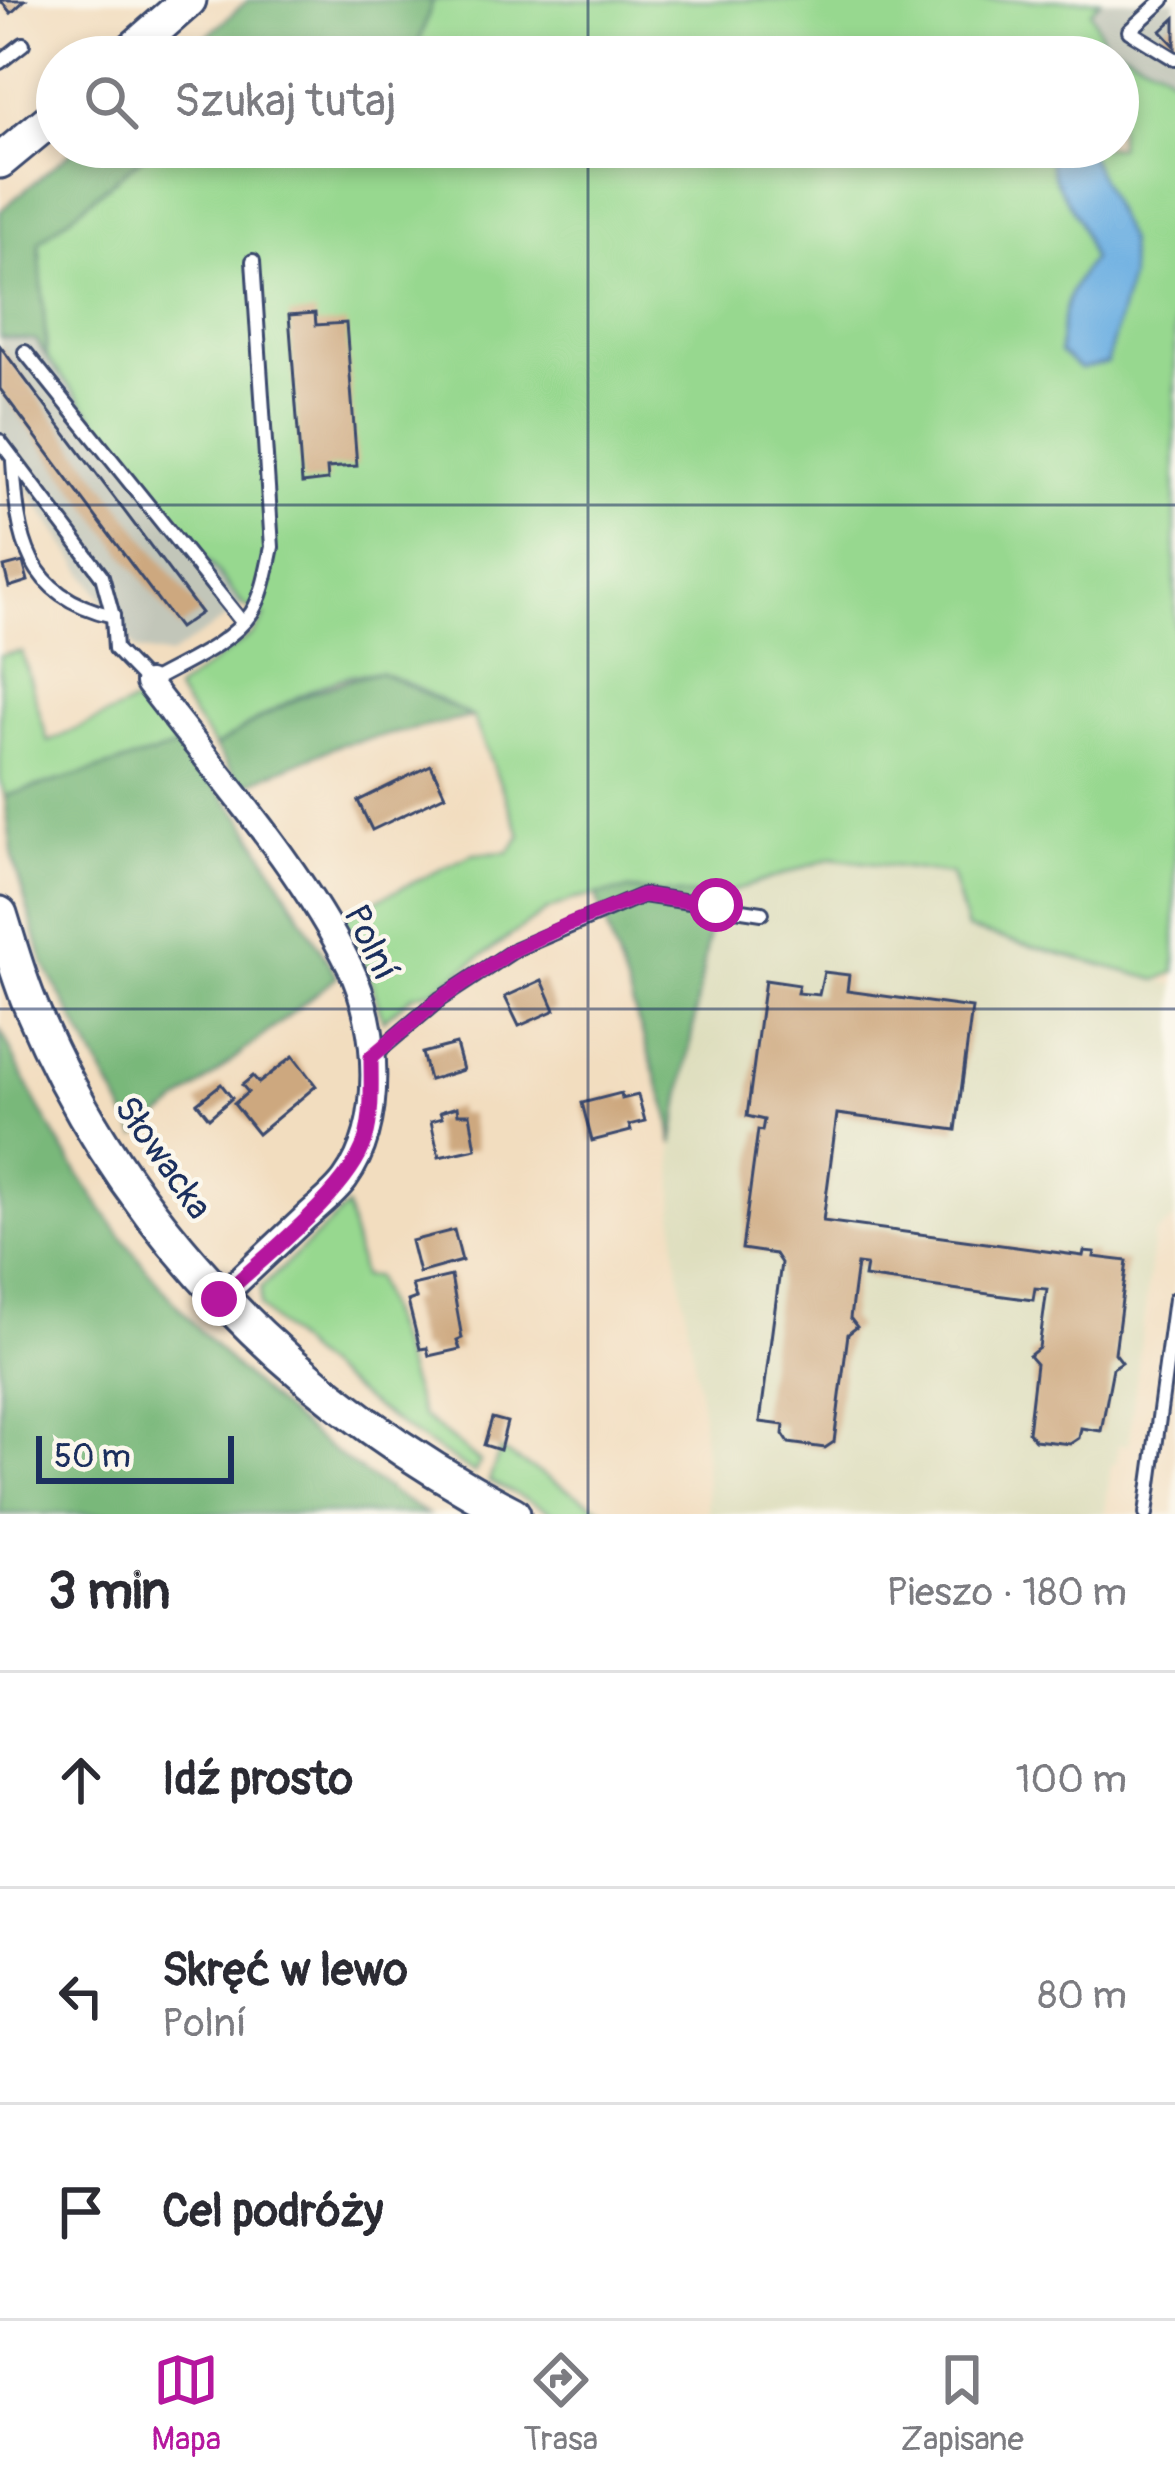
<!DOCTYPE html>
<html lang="pl">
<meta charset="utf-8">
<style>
:root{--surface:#fff;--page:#f2f2f3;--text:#2b2b33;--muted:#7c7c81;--line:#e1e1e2;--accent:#b5179e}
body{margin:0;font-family:Pangolin,sans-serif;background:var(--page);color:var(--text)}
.scale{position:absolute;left:36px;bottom:30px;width:198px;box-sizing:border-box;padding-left:12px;border:6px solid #1b2f5e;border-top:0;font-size:33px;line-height:42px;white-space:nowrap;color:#1b2f5e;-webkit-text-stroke:9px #fbf7ec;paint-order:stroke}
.stop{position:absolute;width:36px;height:36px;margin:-27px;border:9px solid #b5179e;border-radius:50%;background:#fff}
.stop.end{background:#b5179e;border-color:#fff;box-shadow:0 3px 12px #0008}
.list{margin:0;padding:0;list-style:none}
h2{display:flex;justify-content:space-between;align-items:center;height:156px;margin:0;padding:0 48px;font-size:51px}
h2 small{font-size:39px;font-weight:400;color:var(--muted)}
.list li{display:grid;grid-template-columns:78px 1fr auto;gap:36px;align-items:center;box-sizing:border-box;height:216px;padding:0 48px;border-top:3px solid var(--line)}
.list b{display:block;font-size:45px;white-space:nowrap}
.list p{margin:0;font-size:39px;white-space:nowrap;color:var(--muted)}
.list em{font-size:39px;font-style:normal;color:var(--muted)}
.icon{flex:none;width:66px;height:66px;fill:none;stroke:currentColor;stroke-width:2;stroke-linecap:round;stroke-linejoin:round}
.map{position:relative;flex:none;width:1175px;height:1514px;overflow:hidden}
.search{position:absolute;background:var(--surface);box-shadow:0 6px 18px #0003;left:36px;right:36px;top:36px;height:132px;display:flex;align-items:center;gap:30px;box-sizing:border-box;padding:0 42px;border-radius:66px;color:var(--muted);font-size:45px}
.sheet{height:804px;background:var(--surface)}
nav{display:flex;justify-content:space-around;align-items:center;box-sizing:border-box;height:168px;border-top:3px solid var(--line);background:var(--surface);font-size:33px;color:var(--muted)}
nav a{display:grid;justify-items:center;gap:6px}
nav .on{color:var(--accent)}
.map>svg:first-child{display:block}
.built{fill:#ddddbc}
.industrial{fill:#c2c6b9}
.green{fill:#97d88f;stroke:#598476;stroke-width:3}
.forest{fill:#79b87a;stroke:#4a746c;stroke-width:3}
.water{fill:#6eb0e2;stroke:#4470a0;stroke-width:3}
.building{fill:#cda87f}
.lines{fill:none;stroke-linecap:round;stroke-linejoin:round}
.lane-casing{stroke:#3b496d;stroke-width:18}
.street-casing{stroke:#3b496d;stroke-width:30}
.secondary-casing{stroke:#3b496d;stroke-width:39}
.lane{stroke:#fff;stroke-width:12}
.street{stroke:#fff;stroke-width:24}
.secondary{stroke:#fff;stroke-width:33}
.route{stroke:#b5179e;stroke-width:15}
.grid{fill:none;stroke:#1b2f5e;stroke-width:3;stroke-opacity:0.55}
.labels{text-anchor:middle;stroke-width:9;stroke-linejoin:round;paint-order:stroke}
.street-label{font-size:36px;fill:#1b2f5e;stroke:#fbf7ec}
</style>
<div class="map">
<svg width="1175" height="1514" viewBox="0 0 1175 1514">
<rect width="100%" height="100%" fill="#fbf7ec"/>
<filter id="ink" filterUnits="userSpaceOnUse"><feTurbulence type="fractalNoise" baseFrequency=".00833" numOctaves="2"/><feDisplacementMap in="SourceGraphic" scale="24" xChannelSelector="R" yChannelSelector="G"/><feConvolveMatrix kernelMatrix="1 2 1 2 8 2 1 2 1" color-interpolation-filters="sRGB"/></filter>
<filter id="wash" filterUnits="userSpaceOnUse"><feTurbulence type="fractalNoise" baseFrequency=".004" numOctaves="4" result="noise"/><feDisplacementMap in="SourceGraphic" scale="48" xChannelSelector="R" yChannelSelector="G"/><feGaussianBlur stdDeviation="2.7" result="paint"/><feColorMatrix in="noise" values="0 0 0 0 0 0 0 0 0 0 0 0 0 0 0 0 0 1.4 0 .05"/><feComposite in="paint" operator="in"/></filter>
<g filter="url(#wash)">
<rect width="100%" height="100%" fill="#f2ddbf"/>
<path class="built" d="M832,858L951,874L967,929L1175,985V1219L1154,1234L1128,1445L1118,1444L1116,1464H1111L1105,1514H708L701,1403L675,1246L673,1144L715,897Z"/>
<g class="industrial">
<path d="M1101,0H1175V80L1162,69L1104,42L1091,10Z"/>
<path d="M0,337L37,340L244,606L169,656L136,650L0,448Z"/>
</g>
<g class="green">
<path d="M433,0H1101L1091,11L1104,42L1162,69L1175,80V972L1157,980L967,929L951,874L832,858L715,897L628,890L575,899L546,911L433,990L413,995L383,1020L364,960L337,919L473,854L509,852L521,836L473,717C454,708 395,674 378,673C331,670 253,721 215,747L175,690L253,634L265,617L244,606L47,358L39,242L155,147H1118V57H414Z"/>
<path d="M22,652L48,742L141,700L180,746L5,796L0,780V655Z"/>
<path d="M347,1207L362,1277H375L422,1416L480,1462L474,1473C398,1426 320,1373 260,1306L261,1288Z"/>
<path d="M500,1450L610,1514H556L489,1481Z"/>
</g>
<g class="forest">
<path d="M248,0H433L414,57H184Z"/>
<path d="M77,147H155L39,242L47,358L36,340L0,337V211Z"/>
<path d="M380,672L472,717L339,745L242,786L215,747C273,708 311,688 380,672Z"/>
<path d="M180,746L243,819L337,977L137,1136L44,964L13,859L5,796Z"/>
<path d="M628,890L715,897L673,1144L670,1117L596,895Z"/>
<path d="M0,1028C89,1228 238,1402 427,1514H0Z"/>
</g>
<path class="water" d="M1050,147H1086L1128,241L1130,277L1107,363L1080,369L1060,352C1060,316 1068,288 1092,259C1088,247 1084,233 1079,221C1066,194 1046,178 1050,147Z"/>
<g id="blocks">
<g class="building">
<path d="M0,0H25L11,13Z"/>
<path d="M1175,18V46L1161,31Z"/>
<path d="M315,313L316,325L346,323L357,466L327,468L328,480L302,483L289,315Z"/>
<path d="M0,346L201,613L179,628L0,389Z"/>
<path d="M23,562L28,581L9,587L4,567Z"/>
<path d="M431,765L445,795L372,830L358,801Z"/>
<path d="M824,972L849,975L847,991L972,1008L956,1130L837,1114L823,1221L1083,1256L1084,1251L1095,1252L1094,1257L1127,1261L1115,1353L1122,1362L1113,1368L1101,1431L1081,1428L1079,1438L1070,1444L1035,1440L1028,1432L1036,1364L1029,1356L1039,1348L1047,1289L1035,1288L1033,1300L864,1277L866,1265L857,1264L850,1318L857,1327L848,1334L834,1442L825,1448L789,1443L783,1434L784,1425L760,1422L781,1263L775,1254L742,1249L758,1130L762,1131L764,1120L747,1116L765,980L799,985L797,993L819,995Z"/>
<path d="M542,980L555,1010L519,1026L505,997Z"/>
<path d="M456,1044L463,1070L429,1080L422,1053Z"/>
<path d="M293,1056L316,1086L258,1134L234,1104L248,1092L242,1085L253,1076L259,1083Z"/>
<path d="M221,1084L232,1098L209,1118L197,1103Z"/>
<path d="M621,1093L622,1099L638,1095L645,1121L629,1125L631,1131L592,1141L582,1103Z"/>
<path d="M457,1107L458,1114H470L476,1149L439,1157L431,1121L442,1118L440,1112Z"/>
<path d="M454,1230L462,1261L419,1273L411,1241Z"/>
<path d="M451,1276L462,1338L457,1340L460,1349L429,1356L427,1348L420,1349L408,1301L416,1298L412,1285Z"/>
<path d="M492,1418L507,1422L500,1450L484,1445Z"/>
</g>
</g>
</g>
<g filter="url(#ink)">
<use href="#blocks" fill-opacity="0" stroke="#3b496d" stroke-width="3"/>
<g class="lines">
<defs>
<g id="lane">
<path d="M1163,0L1129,31L1175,59"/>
<path d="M0,62L23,44"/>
<path d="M25,352L242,622"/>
<path d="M0,441L102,576L113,616L115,649L148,683C181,664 231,644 252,612C264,592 267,569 272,547L253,261"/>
<path d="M13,461C18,540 25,595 113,616"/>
<path d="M374,1055L440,999L516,949L643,895L762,913"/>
<path d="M1146,1514L1175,1299"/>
</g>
<path id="street" d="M148,683C217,774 299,864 350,967C379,1027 385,1123 345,1179C335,1193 319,1205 306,1217C277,1244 248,1272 219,1299"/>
<g id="secondary">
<path d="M124,57L189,0"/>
<path d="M0,161L57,114"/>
<path d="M0,914C10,946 19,979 32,1009C127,1232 300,1404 513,1514"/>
</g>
</defs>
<use href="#lane" class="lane-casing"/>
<use href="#street" class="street-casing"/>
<use href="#secondary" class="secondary-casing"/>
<use href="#lane" class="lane"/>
<use href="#street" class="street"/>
<use href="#secondary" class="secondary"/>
</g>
</g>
<g class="lines" filter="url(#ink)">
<path class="route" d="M219,1299C260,1260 349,1192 365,1141C373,1114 371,1084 371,1057L440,999L515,949L569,924L643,895L716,905"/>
</g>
<path class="grid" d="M588,0V57M588,147V1514M0,505H1175M0,1009H1175"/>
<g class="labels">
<g class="street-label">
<text transform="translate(372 942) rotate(64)" y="13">Polní</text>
<text transform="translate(164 1157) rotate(55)" y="13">Słowacka</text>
</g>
</g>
</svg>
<div class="scale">50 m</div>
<div class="stop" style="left:716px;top:905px"></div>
<div class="stop end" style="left:219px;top:1299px"></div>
<div class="search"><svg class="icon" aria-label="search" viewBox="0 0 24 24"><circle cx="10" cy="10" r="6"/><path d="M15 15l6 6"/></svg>Szukaj tutaj</div>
</div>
<section class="sheet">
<h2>3 min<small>Pieszo · 180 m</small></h2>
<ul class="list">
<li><svg class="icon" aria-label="ahead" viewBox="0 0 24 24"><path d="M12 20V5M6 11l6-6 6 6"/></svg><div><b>Idź prosto</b></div><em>100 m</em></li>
<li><svg class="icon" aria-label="left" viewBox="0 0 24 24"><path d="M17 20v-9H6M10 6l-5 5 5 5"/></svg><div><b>Skręć w lewo</b><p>Polní</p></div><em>80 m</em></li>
<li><svg class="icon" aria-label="arrive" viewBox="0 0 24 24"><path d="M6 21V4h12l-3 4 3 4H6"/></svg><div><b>Cel podróży</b></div></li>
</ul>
</section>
<nav>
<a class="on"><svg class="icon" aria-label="map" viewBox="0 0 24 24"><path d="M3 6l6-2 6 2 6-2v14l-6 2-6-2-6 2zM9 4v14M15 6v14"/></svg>Mapa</a>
<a><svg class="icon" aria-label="directions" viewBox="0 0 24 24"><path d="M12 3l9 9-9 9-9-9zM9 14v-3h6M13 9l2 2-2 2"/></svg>Trasa</a>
<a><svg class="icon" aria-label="saved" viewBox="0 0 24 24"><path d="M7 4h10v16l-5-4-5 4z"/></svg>Zapisane</a>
</nav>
